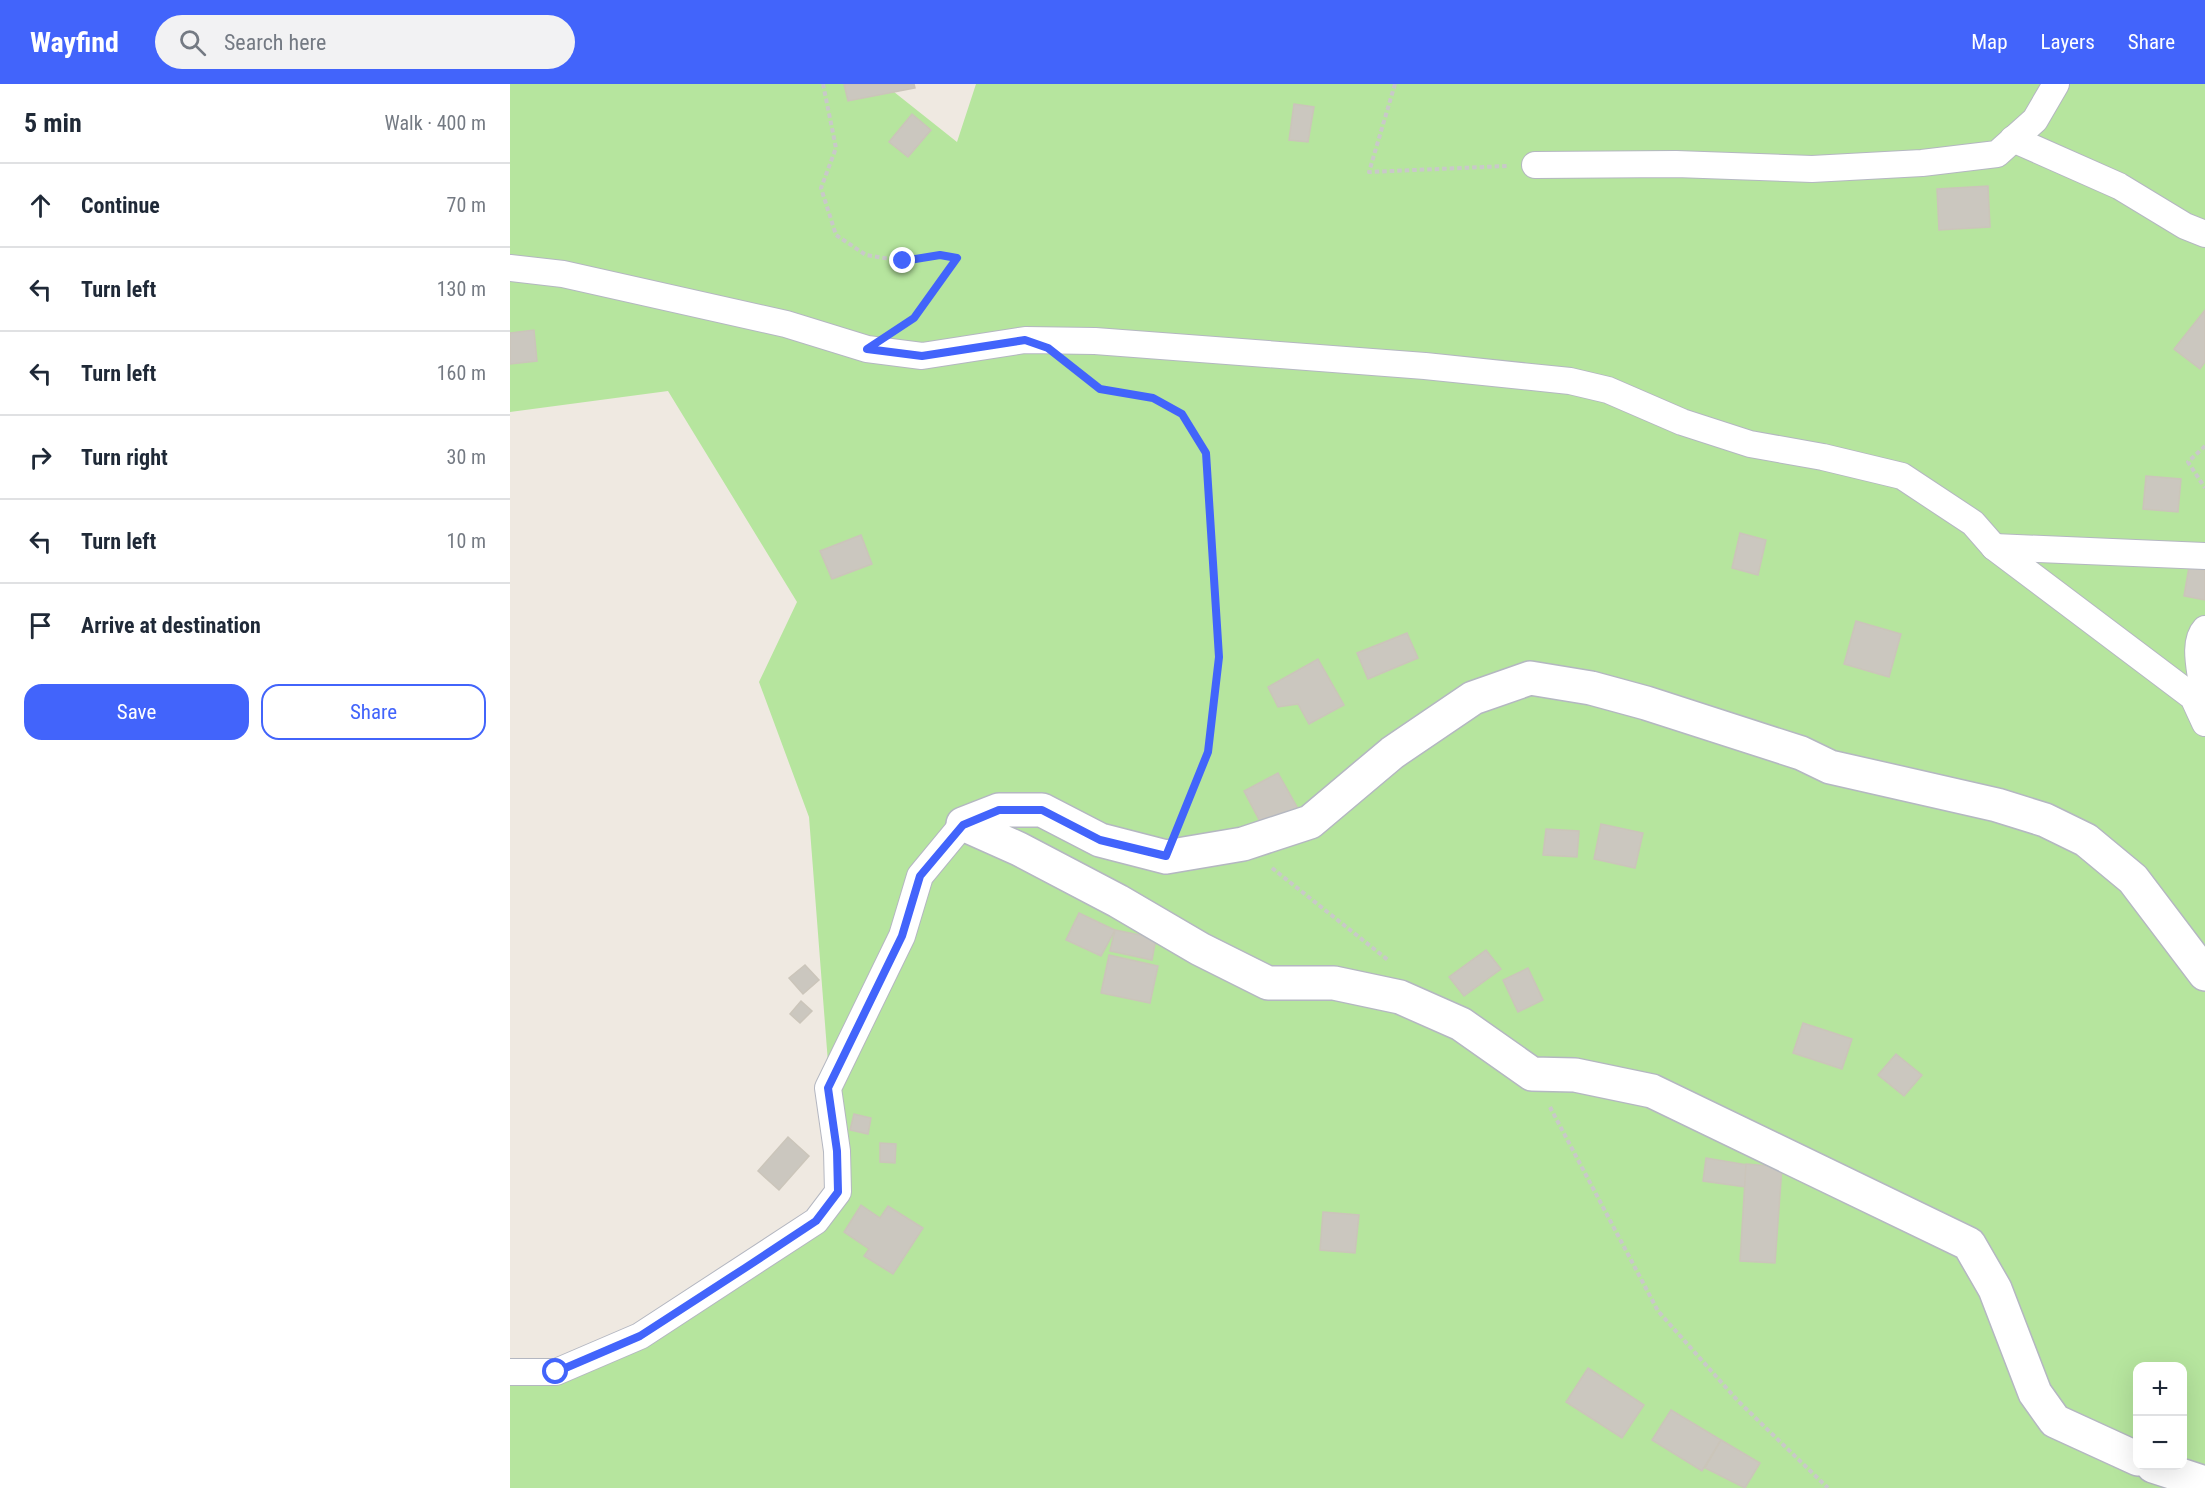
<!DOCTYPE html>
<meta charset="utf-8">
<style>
:root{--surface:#fff;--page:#f2f2f3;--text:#1f2937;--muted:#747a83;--line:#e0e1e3;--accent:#4264fb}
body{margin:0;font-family:"Roboto Condensed",sans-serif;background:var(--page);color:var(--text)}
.controls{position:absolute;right:18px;bottom:18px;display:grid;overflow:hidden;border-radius:12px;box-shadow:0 6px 24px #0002}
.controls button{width:54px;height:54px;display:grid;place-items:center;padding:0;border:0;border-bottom:2px solid var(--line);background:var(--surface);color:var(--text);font:30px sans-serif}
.stop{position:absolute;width:18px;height:18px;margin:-14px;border:4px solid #4264fb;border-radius:50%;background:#fff}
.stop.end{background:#4264fb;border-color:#fff;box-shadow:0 2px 6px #0008}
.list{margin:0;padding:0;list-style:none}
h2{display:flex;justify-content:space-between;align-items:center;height:78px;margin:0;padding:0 24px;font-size:26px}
h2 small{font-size:20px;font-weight:400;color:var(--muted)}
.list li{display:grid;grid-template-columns:39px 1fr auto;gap:18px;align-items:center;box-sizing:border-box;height:84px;padding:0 24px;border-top:2px solid var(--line)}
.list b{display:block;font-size:22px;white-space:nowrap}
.list em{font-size:20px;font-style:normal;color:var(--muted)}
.actions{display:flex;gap:12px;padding:18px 24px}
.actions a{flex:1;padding:14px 0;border:2px solid var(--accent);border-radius:18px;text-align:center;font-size:21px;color:var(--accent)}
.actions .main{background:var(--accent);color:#fff}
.icon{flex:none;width:33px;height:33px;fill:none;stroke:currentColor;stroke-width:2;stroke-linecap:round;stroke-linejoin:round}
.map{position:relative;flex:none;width:1695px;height:1404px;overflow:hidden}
header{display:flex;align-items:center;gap:36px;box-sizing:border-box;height:84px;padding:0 30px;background:var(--accent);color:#fff}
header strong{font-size:28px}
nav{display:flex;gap:33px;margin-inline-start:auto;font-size:21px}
.search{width:420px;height:54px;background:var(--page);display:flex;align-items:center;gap:15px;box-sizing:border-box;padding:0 21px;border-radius:33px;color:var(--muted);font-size:22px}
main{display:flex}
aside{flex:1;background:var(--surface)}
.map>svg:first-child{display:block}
.green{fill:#b6e59e;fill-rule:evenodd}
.building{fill:#cbc7bf;stroke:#cbc5ba;stroke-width:1.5}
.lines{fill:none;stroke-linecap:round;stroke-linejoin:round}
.street-casing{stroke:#b4b7c1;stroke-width:28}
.secondary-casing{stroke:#b4b7c1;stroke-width:36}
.path{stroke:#c9c9c9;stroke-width:4;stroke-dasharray:4.5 3;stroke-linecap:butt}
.street{stroke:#fff;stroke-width:26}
.secondary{stroke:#fff;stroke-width:33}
.route{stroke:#4264fb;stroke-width:8}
</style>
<header>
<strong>Wayfind</strong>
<div class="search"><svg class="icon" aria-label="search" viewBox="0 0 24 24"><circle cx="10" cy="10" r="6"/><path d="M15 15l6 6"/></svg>Search here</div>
<nav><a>Map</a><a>Layers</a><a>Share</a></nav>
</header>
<main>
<aside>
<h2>5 min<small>Walk · 400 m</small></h2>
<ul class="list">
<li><svg class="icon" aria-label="ahead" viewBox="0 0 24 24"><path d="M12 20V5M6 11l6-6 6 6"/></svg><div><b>Continue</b></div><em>70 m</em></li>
<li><svg class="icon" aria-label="left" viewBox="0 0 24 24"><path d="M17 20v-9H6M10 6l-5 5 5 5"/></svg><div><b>Turn left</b></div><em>130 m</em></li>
<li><svg class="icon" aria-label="left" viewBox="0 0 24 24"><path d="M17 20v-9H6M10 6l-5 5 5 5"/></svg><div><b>Turn left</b></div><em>160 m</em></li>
<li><svg class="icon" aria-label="right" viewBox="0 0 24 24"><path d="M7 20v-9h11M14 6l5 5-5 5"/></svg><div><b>Turn right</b></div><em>30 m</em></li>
<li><svg class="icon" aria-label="left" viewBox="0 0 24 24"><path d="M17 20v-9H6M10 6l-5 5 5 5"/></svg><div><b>Turn left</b></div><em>10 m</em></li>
<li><svg class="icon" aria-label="arrive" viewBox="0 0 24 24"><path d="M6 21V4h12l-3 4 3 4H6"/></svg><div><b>Arrive at destination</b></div></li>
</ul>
<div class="actions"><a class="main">Save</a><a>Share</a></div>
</aside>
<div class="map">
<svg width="1695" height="1404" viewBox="0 0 1695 1404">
<rect width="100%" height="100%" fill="#efe9e1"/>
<path class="green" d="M0,0H374L447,58L466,0H1695V1404H0V1284L46,1288L235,1184L328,1108L299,733L249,598L287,518L158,307L0,328ZM1628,1282H1672V1382H1628Z"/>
<g class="building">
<path d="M334,0H404L405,4L338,17Z"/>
<path d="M784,20L804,23L798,58L779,56Z"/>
<path d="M402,30L421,46L398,73L379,58Z"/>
<path d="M1478,102L1480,143L1429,146L1427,105Z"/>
<path d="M1695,226V278L1690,285L1664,265Z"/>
<path d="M24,246L27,277L0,280V249Z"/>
<path d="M1636,392L1671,395L1668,428L1633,425Z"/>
<path d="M1230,449L1256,456L1248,491L1222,484Z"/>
<path d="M351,451L362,480L322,495L310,467Z"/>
<path d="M1679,483L1695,486V516L1674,512Z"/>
<path d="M1346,537L1391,550L1379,593L1334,580Z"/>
<path d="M897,549L908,574L858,595L847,569Z"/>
<path d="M808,575L834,621L799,640L788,620L768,623L758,603Z"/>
<path d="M768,689L791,730L756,749L734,707Z"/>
<path d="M1091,740L1133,749L1125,784L1084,775Z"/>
<path d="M1036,745L1069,747L1067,773L1033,771Z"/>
<path d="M569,829L605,846L591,872L556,856Z"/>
<path d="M605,846L646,854L642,876L600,867Z"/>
<path d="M976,866L991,885L954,912L939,893Z"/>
<path d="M599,871L648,882L640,919L591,909Z"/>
<path d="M295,881L309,896L293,910L279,894Z"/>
<path d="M1018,884L1033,916L1008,928L993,896Z"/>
<path d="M291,917L302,927L290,939L280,930Z"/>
<path d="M1293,939L1342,955L1332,985L1283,969Z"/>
<path d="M1386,970L1412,991L1394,1012L1368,991Z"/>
<path d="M344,1030L361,1034L358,1050L340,1046Z"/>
<path d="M278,1053L299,1072L269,1106L248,1087Z"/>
<path d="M370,1059L386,1060L385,1079L370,1078Z"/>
<path d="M1196,1074L1238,1081L1235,1103L1193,1097Z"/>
<path d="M1236,1080L1272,1083L1265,1179L1230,1177Z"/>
<path d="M351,1121L370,1134L378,1122L413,1144L383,1190L354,1172L359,1165L334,1148Z"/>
<path d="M813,1128L849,1131L845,1169L810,1166Z"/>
<path d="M1078,1284L1134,1321L1112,1354L1056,1318Z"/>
<path d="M1161,1326L1211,1356L1192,1387L1142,1356Z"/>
<path d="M1211,1356L1250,1379L1235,1404L1195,1384Z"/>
</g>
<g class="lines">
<defs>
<g id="street">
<path d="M1503,55L1609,102L1675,142L1695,150"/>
<path d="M1025,81L1166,80L1302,85L1412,79L1487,70L1525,36L1546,0"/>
<path d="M0,184L53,190L276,240L357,265L412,272L515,256L585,257L915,282L1060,297L1098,306L1172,338L1240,360L1313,373L1392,392L1463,439L1484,463L1683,613L1695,639"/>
<path d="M1484,463L1695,472"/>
<path d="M1683,613L1692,601C1690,584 1683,558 1695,545"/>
<path d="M0,1288H46L130,1252L306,1137L328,1108L327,1067L318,1004L392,852L410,792L453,740"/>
</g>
<g id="secondary">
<path d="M1628,1375L1545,1337L1525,1309L1485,1205L1459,1160L1142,1007L1065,991L1022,990L951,940L890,913L824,899H758L690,865L608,817L509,765L453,740L489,726H532L590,756L656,773L733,760L800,738L882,669L963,614L1020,594L1081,604L1136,619L1291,669L1320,683L1487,721L1535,736L1576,756L1623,795L1695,890"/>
<path d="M1643,1382L1695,1399"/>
</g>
</defs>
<use href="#street" class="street-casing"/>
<use href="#secondary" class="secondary-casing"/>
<g class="path">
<path d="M313,0L326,64L311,104L326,151L356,171L393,177L430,171L447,174L404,234L395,240"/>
<path d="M885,0L859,88L997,82"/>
<path d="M567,287L590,305L643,314L672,330L696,369L709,573L698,668L670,739"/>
<path d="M1695,362L1678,378L1695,404"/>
<path d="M762,784L878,876"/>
<path d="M1040,1023L1148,1227L1228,1317L1318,1404"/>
</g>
<use href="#street" class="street"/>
<use href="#secondary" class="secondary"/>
</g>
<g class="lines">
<path class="route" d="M46,1288L130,1252L235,1184L306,1137L328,1108L327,1067L318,1004L392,852L410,792L453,741L489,726H532L590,756L656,772L698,668L709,573L696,369L672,330L643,314L590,305L538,264L515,256L412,272L357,265L404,234L447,174L430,171L393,177"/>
</g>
</svg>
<div class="controls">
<button>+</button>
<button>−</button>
</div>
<div class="stop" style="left:46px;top:1288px"></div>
<div class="stop end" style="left:393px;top:177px"></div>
</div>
</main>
